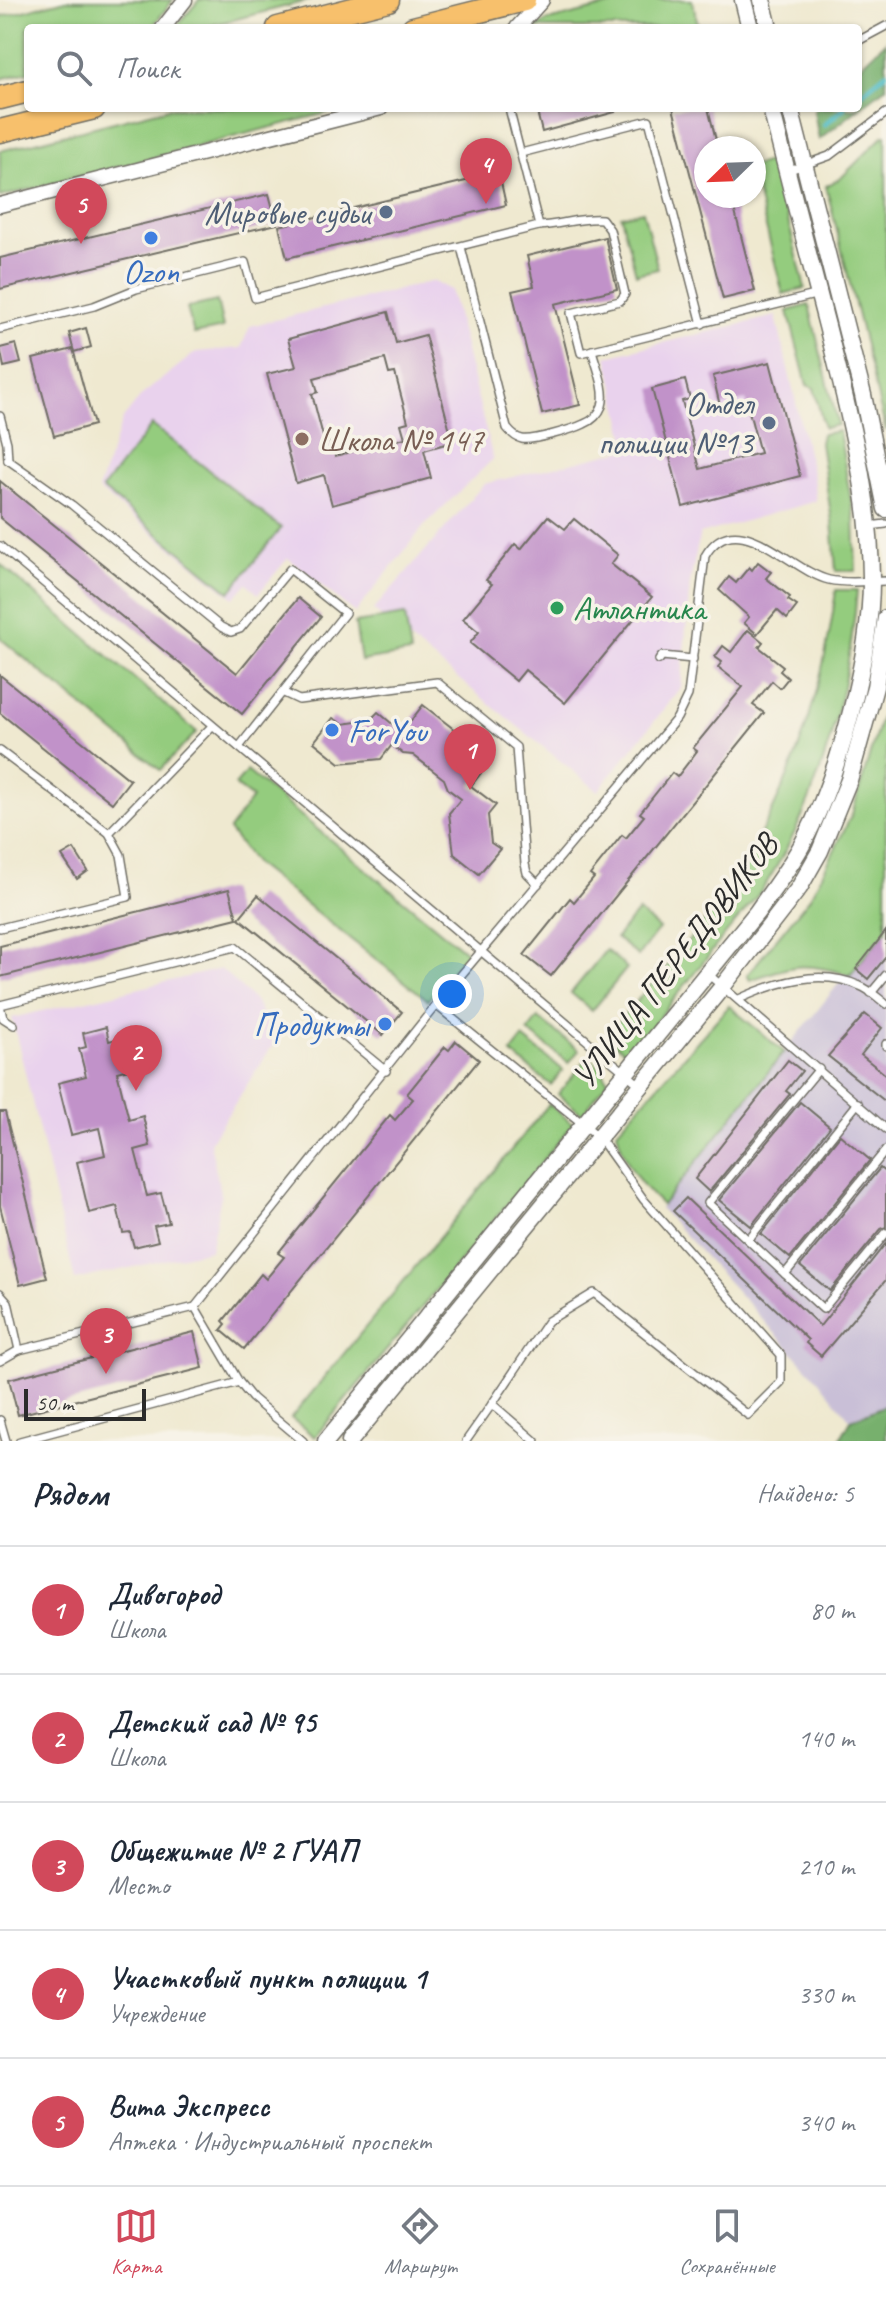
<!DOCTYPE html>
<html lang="ru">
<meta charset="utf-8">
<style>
:root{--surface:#fff;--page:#f2f2f3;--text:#1f2937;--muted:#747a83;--line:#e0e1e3;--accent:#d1495b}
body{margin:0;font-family:Caveat,sans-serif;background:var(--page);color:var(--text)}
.compass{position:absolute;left:694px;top:136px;width:72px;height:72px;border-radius:50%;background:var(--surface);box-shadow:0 2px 6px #0004;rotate:247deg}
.scale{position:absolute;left:24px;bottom:20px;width:122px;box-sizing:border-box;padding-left:8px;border:4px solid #2b2b2b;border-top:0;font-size:22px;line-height:28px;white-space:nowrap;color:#2b2b2b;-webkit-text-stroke:6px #f7f3e8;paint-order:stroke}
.you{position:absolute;left:452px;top:994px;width:28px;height:28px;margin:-20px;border:6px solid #fff;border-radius:50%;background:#1a73e8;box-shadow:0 0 0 12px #1a73e833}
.badge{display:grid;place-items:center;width:52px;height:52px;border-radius:50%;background:var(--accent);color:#fff;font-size:26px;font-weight:700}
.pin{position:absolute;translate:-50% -66px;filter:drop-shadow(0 2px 4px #0008)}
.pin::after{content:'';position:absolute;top:42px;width:28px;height:24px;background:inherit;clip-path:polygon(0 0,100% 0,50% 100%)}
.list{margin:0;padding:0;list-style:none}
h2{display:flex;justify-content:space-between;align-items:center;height:104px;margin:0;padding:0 32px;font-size:34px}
h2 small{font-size:26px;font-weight:400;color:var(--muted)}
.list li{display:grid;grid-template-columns:52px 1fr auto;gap:24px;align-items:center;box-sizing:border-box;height:128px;padding:0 32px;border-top:2px solid var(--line)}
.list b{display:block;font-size:30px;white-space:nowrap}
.list p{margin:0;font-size:26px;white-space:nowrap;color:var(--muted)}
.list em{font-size:26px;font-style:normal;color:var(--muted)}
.icon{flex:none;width:44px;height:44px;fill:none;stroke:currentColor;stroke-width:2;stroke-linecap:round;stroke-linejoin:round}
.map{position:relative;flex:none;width:886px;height:1441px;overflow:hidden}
.search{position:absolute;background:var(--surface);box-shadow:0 2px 6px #0004;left:24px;right:24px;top:24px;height:88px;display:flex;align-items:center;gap:20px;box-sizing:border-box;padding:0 28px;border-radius:8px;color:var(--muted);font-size:30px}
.sheet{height:744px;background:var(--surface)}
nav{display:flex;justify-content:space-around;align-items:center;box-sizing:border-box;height:112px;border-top:2px solid var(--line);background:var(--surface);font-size:22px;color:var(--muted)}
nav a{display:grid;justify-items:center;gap:4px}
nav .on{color:var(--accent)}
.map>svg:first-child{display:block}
.built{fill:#e9d2ed}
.industrial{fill:#c9bfd7}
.green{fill:#94cc7e;stroke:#607c54;stroke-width:2}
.forest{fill:#77b06d;stroke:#516e4c;stroke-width:2}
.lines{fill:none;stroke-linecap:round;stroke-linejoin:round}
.stream{stroke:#4ebcc6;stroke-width:5}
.building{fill:#c192c9;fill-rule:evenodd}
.service-casing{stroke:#706e65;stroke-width:10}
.minor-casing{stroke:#706e65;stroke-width:17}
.tertiary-casing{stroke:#706e65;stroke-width:19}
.primary-casing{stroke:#706e65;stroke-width:25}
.service{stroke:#fff;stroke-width:7}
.minor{stroke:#fff;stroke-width:14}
.tertiary{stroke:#fff;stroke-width:16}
.primary{stroke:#f7c06c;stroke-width:22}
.service-dot{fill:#5c6f8a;stroke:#f7f3e8;stroke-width:3}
.shop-dot{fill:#3f7fe0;stroke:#f7f3e8;stroke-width:3}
.education-dot{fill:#8d6e63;stroke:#f7f3e8;stroke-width:3}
.leisure-dot{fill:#2e9e5b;stroke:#f7f3e8;stroke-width:3}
.labels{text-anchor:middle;stroke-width:7;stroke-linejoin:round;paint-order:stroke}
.service-label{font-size:34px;fill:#4e5e75;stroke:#f7f3e8;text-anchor:end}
.shop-label{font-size:34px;fill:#366cbe;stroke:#f7f3e8}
.education-label{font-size:34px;fill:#785e54;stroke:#f7f3e8;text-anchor:start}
.leisure-label{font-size:34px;fill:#27864d;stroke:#f7f3e8;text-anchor:start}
.street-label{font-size:34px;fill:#2b2b2b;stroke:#f7f3e8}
</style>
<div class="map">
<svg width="886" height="1441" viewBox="0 0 886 1441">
<rect width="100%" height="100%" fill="#f7f3e8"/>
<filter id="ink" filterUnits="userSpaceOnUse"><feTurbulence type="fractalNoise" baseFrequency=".0125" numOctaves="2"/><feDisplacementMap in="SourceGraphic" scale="16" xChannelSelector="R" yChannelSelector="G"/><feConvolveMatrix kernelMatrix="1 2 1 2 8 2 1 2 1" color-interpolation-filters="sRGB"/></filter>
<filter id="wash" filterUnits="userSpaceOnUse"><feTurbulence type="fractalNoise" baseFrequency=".006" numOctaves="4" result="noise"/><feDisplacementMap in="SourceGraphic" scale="32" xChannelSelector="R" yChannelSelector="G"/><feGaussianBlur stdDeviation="1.8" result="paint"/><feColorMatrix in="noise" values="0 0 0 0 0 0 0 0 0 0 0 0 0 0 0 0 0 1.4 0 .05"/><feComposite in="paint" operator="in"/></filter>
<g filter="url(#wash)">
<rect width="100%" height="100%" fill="#efe9d0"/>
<g class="built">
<path d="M434,281L451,290L493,459L425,525L355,613L288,558L258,594L247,583L234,598L98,490L122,420L142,395L196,352L241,348L250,326Z"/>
<path d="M776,316L813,477L816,501L700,534L690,582L681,688L598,791L373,610L484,484L628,449L607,356Z"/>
<path d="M221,969L255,1001L276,1040L210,1142L221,1196L210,1250L75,1280L12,1018Z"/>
</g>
<path class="industrial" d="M886,924V1405L851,1420L819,1381L660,1208Z"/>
<g class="green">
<path d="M66,0H173L151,28H28V72L0,79V17Z"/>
<path d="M199,0H311L201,28H175Z"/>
<path d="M632,0H692L699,28H534L548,21Z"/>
<path d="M169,108H346L0,197V151Z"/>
<path d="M884,135H886V431L826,186L841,178Z"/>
<path d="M773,161L805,288L783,294L754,180V166Z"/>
<path d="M643,211L658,269L636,274L621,216Z"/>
<path d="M217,301L223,328L194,334L187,308Z"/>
<path d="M809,305L838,425L824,428L814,388L807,385L788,311Z"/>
<path d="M152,425L281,528L230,592L102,489Z"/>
<path d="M839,431L854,518L856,571H836L832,521L820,443L822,434Z"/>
<path d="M0,564L197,732L160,770L0,638Z"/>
<path d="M836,590H857C849,689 822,794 769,879C757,899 739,917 724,936C692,976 661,1016 629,1055L606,1036C643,993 683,951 716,905C783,813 822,703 836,590Z"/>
<path d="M405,615L411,653L361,661L355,623Z"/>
<path d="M886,701V931L850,975C804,961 794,965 750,980L747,975L809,899L828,863L852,814Z"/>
<path d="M247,771L467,953L428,1000L255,864L229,830L252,798L235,785Z"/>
<path d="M638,911L659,929L638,956L616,938Z"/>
<path d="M606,950L627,968L592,1011L571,993Z"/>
<path d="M729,1006L784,1052L662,1205C640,1185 623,1161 617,1131Z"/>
<path d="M538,1018L579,1050L569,1063L528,1031Z"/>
<path d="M523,1038L563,1070L551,1085L511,1053Z"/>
<path d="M588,1057L602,1069L608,1081L582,1114L558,1094Z"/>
<path d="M549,1104L573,1124L315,1437L291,1418Z"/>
</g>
<g class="forest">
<path d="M886,41V87L819,140L814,111L816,108H858V68Z"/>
<path d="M886,1405V1441H839L851,1420Z"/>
</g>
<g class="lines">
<g class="stream">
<path d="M858,96L886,73"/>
<path d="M824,125L844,108"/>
</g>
</g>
<g id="blocks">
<g class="building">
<path d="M536,108H614L615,112L542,132Z"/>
<path d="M673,108H708L718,148H706V196H731L755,291L723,299Z"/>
<path d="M499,173L506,205L287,258L279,226Z"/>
<path d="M269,194L277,224L0,289V258Z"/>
<path d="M605,237L617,289L555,304L580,405L542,414L512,291L534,286L527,256Z"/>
<path d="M388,312L396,343L425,335L453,442L424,450L431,478L332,505L324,475L296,483L267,374L296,367L288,339ZM385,359L389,374L395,373L408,422L401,424L405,438L335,456L331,442L325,444L312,394L318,392L314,378Z"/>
<path d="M86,328L91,347L74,352L69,333Z"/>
<path d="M16,344L21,363L4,367L0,348Z"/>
<path d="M73,349L94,425L54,436L33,359Z"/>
<path d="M770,362L800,476L683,507L652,389L685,380L690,399L682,401L700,469L760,453L746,400L720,406L713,376Z"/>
<path d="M0,481L237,673L298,598L321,617L242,714L0,518Z"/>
<path d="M548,516L565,529L574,519L618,555L611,564L652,597L565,703L525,670L516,681L470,643L479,632L463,619L492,584L486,580L515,544L521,549Z"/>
<path d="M758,562L771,572L766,578L790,597L788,600L797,606L787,619L777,610L757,634L744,623L749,617L719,590L729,577L736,583L749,567L752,570Z"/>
<path d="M748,630L763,642L759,647L783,666L780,671L788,678L780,688L772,681L753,705L764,713L551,976L524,955L570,898L574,902L594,878L590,875L622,835L626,838L644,816L640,813L672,773L677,777L697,751L693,748L743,687L718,667L722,662L715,657L723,646L731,652Z"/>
<path d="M0,675L130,780L112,803L0,713Z"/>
<path d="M423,705L492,759L471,786L496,805L488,815L491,843L500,849L479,874L454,854L449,813L461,799L448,789L444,779L413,755L403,754L392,745L381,759L340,763L314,742L333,718L343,724L370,720L378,712L402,732Z"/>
<path d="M74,849L88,871L77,879L62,856Z"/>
<path d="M229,889L237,918L0,977V946Z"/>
<path d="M258,895L402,1012L383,1035L239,918Z"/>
<path d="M886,931V957L868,979L856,969Z"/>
<path d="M865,1014L882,1028L861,1055L886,1075V1102L828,1056Z"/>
<path d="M106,1027L109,1041L124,1037L132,1068L117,1072L129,1120L143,1116L150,1146L135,1150L147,1196L161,1193L169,1223L154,1226L158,1241L134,1247L130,1232L123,1233L117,1206L89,1213L77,1162L105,1155L99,1128L71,1135L58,1083L86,1076L79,1049L86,1047L83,1033Z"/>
<path d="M456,1041L479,1060L244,1349L221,1330L226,1324L223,1321L261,1274L266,1279L284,1257L278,1253L390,1115L395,1120L413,1099L407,1094L445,1047L449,1050Z"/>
<path d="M788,1060L802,1071L786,1091L790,1094L709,1192L695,1179Z"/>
<path d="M800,1102L830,1127L751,1226L719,1200Z"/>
<path d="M0,1112H5L47,1278L20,1285L0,1206Z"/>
<path d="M840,1135L870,1160L790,1258L761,1234Z"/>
<path d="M880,1168L886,1173V1227L881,1229L830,1291L800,1266Z"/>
<path d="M686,1198L820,1326L886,1243V1280L821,1356L806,1343L808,1340L673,1211Z"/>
<path d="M194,1332L203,1368L18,1415L9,1379Z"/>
</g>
</g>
</g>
<g filter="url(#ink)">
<use href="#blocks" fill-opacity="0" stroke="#706e65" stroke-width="2"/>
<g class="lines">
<defs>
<g id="service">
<path d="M858,41L886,26"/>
<path d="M509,108L539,226"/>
<path d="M521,153L649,120L702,324"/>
<path d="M787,171L829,156L886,113"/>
<path d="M461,247L507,428C511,433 516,438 522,439C533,441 574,429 584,424C592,421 599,414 602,406C607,390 596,366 592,350"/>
<path d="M0,329L94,306L136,289L245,262L255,298L539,226C560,225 581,217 602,219L610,230L625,294L620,301L571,313L581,353L819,294"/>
<path d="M0,416L7,443L8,460"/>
<path d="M8,460L72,505L221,627L231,632L240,629L290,569L345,613L239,747"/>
<path d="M869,526L886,524"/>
<path d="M0,546L641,1086"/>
<path d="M659,660L662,656L693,659"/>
<path d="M284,693L299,700L437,682L516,747L525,864L527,873L538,884"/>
<path d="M0,751L109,833L121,855L128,897L0,928"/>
<path d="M109,833L212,726"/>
<path d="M708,974L886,1129"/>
<path d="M871,993L886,975"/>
<path d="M739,999C777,982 820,968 860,986C869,989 878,998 886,1004"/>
<path d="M436,1005L599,1137L644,1200L781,1355V1382L748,1415L594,1293L548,1321L492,1404L535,1441"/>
<path d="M14,1025L3,1018L0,1005L235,947L386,1071"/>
<path d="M886,1044V1046"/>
<path d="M819,1069L708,1203L823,1309L886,1233"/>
<path d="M748,1240L858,1103"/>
<path d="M785,1274L886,1150"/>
<path d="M0,1293L8,1302L19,1350"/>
<path d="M195,1307L239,1382L252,1398L303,1441"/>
<path d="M0,1361L19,1350L195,1307L436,1005L677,718L688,695L705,556C736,502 790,571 829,580C847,584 868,581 886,581"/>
<path d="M0,1420L6,1441"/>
<path d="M20,1441L239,1382"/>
<path d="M466,1441L492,1404"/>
</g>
<g id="minor">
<path d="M163,28L185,0"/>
<path d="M517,28L542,0"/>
<path d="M0,205L381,108"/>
</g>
<g id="tertiary">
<path d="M743,0L750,28"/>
<path d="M762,0L769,28"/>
<path d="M790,108L863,395L886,509"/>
<path d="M326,1441L757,912C773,889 791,866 804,841C839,775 872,651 871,577C870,491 848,409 827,326C808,253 789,181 771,108"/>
<path d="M350,1441L723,986L799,888L820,851L849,780L875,687L886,618"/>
</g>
<g id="primary">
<path d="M278,28L388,0"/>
<path d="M413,28L524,0"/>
<path d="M0,98L28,91"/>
<path d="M0,131L94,108"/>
</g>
</defs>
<use href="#service" class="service-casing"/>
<use href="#minor" class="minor-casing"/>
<use href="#tertiary" class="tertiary-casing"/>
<use href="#primary" class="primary-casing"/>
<use href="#service" class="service"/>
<use href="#minor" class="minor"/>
<use href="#tertiary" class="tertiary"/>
<use href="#primary" class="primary"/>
</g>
</g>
<g class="service-dot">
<circle cx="386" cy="212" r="8"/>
<circle cx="769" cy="423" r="8"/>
</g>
<g class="shop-dot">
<circle cx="151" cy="238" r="8"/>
<circle cx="332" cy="730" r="8"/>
<circle cx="385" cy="1024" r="8"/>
</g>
<circle class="education-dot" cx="302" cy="439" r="8"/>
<circle class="leisure-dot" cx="557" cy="608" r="8"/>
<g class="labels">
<g class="service-label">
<text x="370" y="224">Мировые судьи</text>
<text x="753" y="415">Отдел<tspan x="753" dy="39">полиции №13</tspan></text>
</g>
<g class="shop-label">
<text x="151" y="283">Ozon</text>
<text x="348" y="742" text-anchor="start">ForYou</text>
<text x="369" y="1036" text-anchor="end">Продукты</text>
</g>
<g class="education-label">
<text x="318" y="451">Школа № 147</text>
</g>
<g class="leisure-label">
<text x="573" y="620">Атлантика</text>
</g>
<g class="street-label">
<text transform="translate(674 961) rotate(-52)" y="12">УЛИЦА ПЕРЕДОВИКОВ</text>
</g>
</g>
</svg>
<svg class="compass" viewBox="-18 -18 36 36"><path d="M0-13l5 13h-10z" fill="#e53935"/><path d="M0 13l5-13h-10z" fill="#747a83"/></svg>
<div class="scale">50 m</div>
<div class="you"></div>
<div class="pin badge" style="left:470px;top:790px">1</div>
<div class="pin badge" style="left:136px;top:1091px">2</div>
<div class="pin badge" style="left:106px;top:1374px">3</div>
<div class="pin badge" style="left:486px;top:204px">4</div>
<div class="pin badge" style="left:81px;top:244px">5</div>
<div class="search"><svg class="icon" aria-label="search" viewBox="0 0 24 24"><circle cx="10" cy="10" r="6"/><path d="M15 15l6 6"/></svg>Поиск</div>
</div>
<section class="sheet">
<h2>Рядом<small>Найдено: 5</small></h2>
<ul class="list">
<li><span class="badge">1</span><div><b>Дивогород</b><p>Школа</p></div><em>80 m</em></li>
<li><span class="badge">2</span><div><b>Детский сад № 95</b><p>Школа</p></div><em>140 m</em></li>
<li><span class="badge">3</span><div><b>Общежитие № 2 ГУАП</b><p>Место</p></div><em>210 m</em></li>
<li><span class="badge">4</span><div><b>Участковый пункт полиции 1</b><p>Учреждение</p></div><em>330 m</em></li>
<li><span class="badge">5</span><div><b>Вита Экспресс</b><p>Аптека · Индустриальный проспект</p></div><em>340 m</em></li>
</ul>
</section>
<nav>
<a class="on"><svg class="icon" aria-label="map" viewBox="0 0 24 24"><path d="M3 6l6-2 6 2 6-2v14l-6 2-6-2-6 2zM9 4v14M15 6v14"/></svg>Карта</a>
<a><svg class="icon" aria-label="directions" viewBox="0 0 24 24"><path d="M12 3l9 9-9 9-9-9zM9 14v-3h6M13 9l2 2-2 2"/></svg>Маршрут</a>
<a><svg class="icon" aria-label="saved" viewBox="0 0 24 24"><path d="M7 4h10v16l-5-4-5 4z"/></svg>Сохранённые</a>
</nav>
